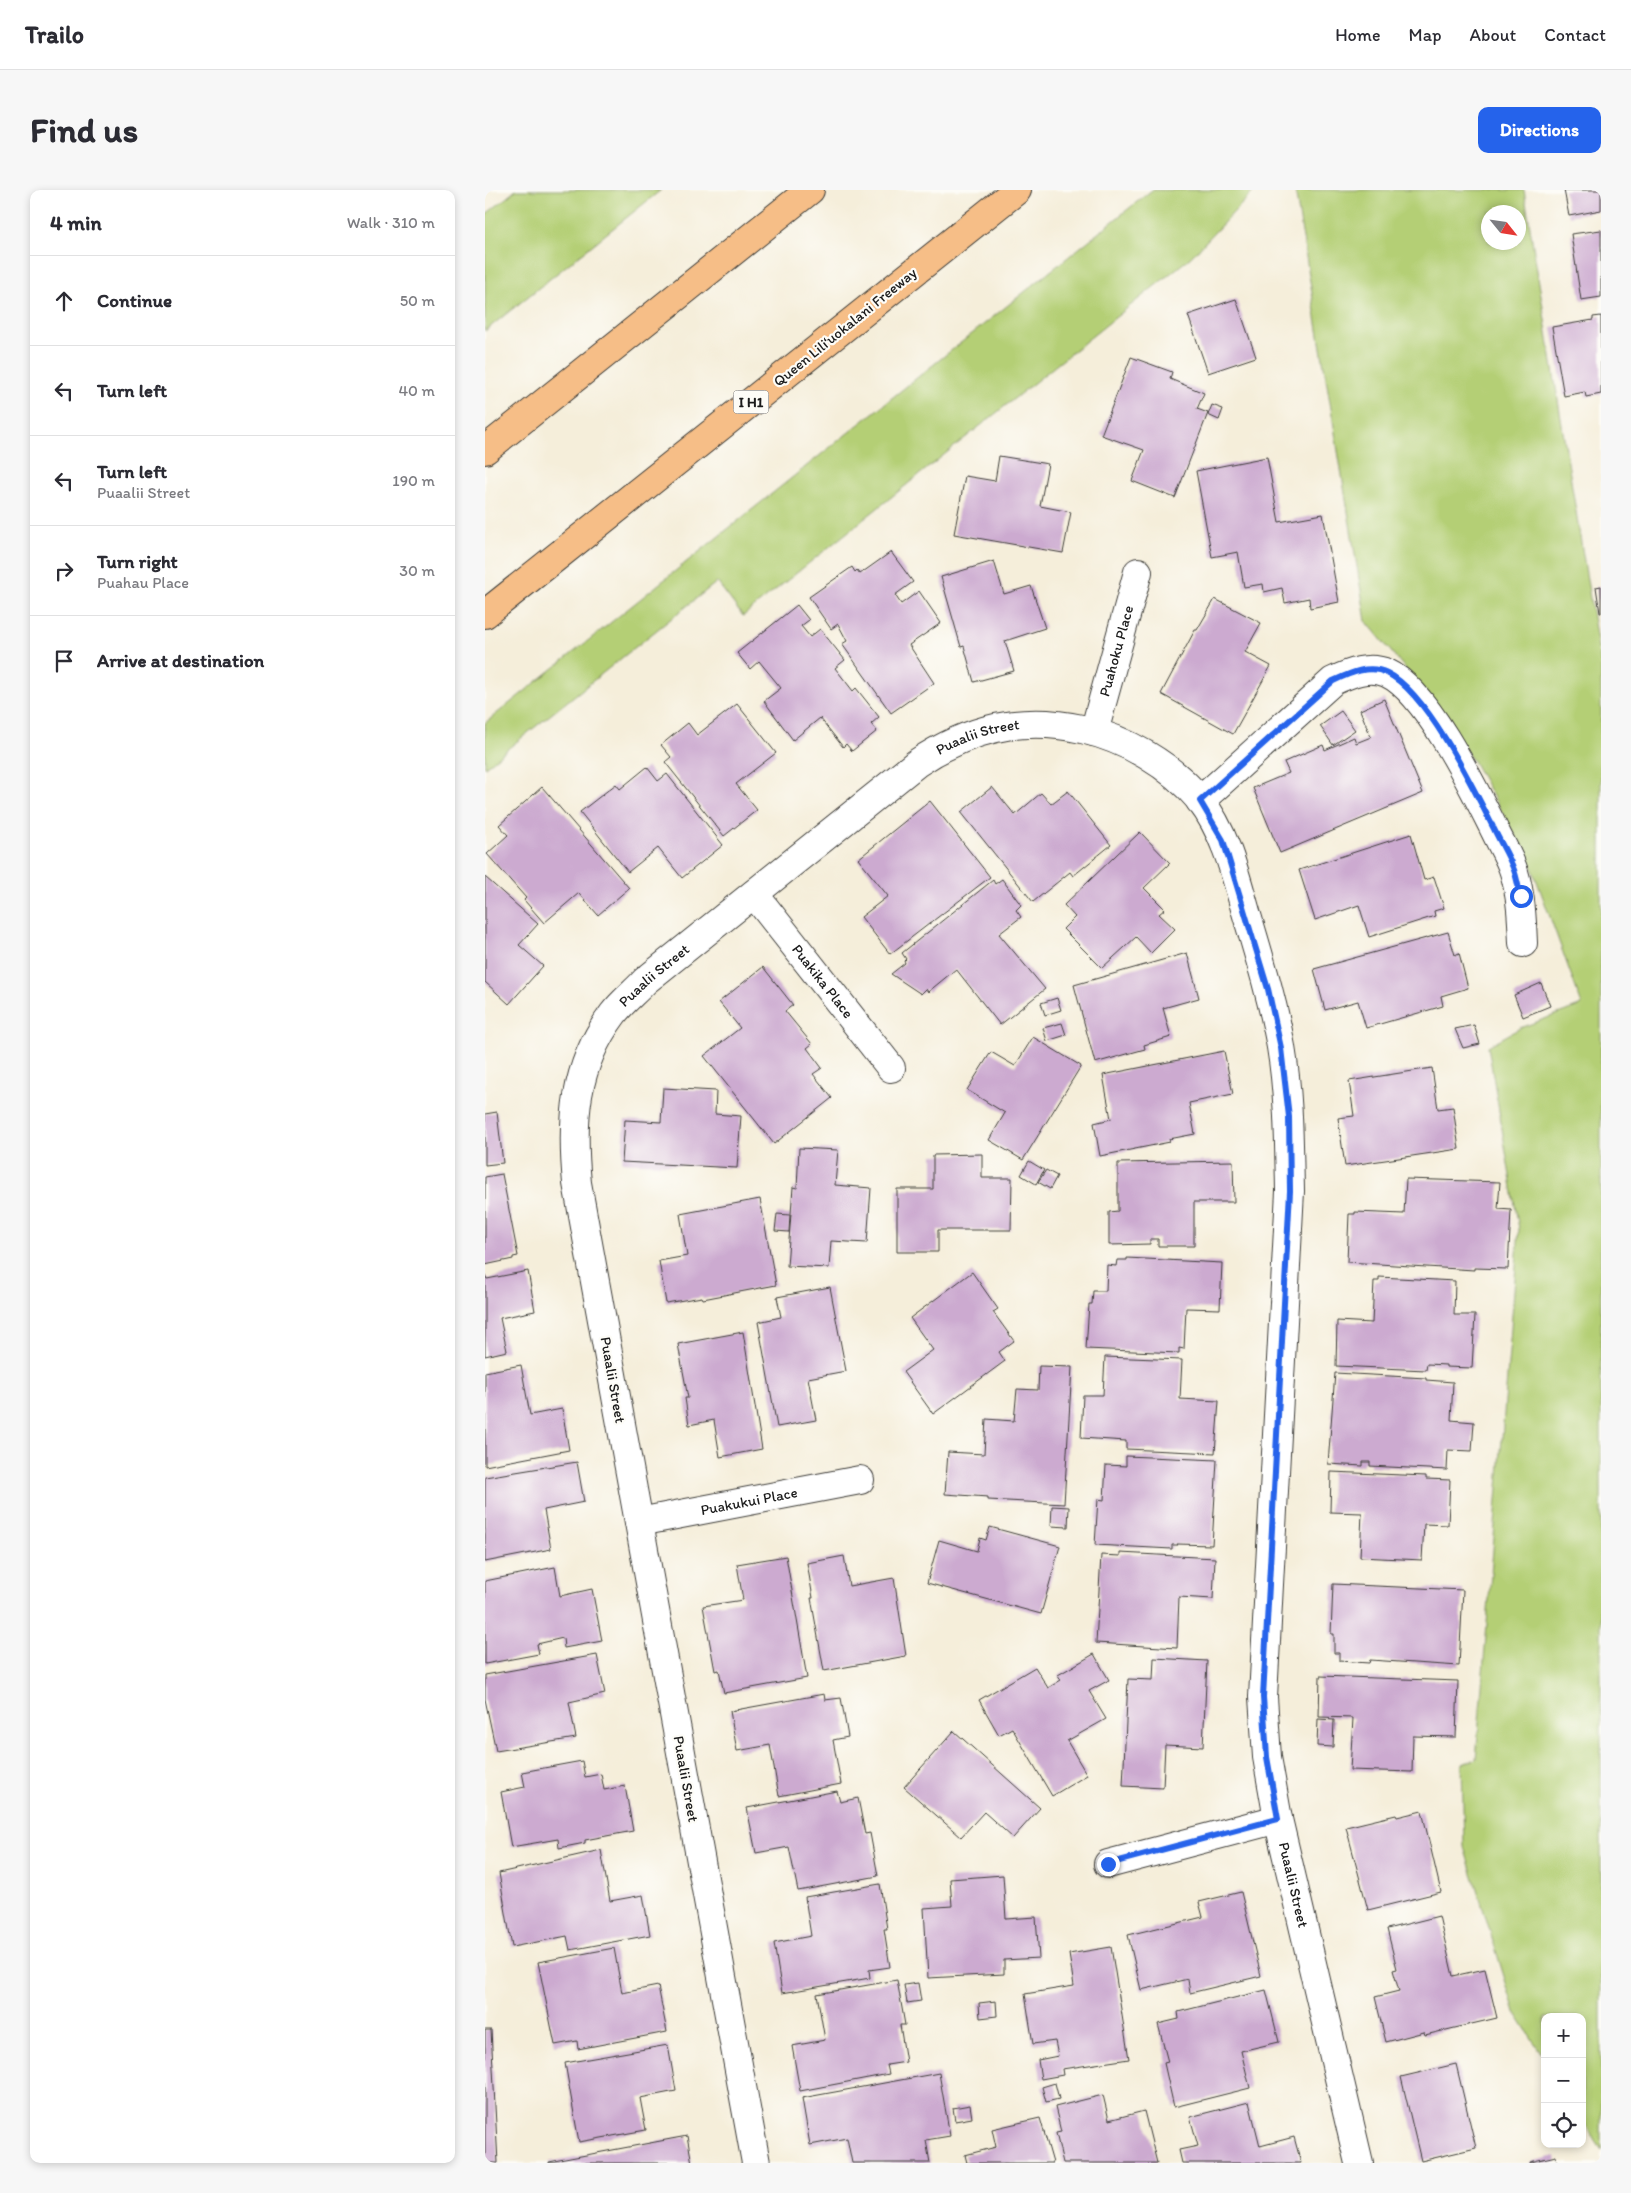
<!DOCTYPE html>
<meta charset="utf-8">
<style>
:root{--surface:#fff;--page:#f7f7f7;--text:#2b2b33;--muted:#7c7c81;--line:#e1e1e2;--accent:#2563eb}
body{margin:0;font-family:Itim,sans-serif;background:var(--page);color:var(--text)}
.controls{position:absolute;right:15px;bottom:15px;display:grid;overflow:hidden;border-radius:10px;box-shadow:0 2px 8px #0003}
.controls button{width:45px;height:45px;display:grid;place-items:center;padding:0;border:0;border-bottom:1px solid var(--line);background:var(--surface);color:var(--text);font:25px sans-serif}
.compass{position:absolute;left:996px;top:15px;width:45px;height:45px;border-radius:50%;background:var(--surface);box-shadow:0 2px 8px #0003;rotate:120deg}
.stop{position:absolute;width:15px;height:15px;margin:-11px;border:4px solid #2563eb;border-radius:50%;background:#fff}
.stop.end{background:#2563eb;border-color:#fff;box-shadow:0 1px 5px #0008}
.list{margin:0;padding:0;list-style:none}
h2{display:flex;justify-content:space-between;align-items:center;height:65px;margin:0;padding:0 20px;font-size:21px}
h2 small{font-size:16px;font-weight:400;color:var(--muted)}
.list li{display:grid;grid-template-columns:32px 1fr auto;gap:15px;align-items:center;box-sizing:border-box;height:90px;padding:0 20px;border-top:1px solid var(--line)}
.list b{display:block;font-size:19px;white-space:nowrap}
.list p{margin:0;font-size:16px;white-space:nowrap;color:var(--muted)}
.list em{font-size:16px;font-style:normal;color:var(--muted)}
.icon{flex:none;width:28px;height:28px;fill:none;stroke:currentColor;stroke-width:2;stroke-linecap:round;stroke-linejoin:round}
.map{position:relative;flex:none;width:1116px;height:1973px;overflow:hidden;border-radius:10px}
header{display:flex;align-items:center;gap:30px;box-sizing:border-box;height:70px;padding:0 25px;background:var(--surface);border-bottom:1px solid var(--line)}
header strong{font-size:24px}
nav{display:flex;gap:28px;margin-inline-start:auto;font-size:18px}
.intro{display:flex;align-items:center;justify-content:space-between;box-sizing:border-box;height:120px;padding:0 30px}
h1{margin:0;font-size:35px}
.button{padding:12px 22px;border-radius:10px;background:var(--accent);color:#fff;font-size:18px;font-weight:700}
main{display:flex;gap:30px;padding:0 30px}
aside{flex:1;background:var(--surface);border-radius:10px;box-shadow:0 2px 8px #0003}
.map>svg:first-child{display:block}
.green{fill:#b4cf75;stroke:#687648;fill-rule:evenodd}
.building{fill:#ccaad0}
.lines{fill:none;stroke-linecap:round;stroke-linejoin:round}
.minor-casing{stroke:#3d3c38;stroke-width:30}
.highway-casing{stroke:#3d3c38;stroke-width:30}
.minor{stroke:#fff;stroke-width:28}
.highway{stroke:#f6be87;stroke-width:28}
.route{stroke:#2563eb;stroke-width:6}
.labels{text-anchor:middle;stroke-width:4.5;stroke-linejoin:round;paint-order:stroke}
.shield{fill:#fdfcf7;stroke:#605f5e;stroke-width:1}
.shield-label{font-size:14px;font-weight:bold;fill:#1c1c1c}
.street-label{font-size:15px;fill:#1c1c1c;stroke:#fdfcf7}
</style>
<header>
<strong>Trailo</strong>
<nav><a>Home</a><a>Map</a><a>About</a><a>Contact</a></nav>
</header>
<div class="intro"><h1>Find us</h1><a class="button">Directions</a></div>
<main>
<aside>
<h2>4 min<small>Walk · 310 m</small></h2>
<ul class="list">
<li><svg class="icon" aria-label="ahead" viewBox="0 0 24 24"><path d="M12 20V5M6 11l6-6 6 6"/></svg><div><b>Continue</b></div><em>50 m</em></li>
<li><svg class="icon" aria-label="left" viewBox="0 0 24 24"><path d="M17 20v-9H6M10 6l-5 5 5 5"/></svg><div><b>Turn left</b></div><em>40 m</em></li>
<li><svg class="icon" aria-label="left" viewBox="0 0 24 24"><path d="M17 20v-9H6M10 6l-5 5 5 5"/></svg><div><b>Turn left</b><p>Puaalii Street</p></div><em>190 m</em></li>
<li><svg class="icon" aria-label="right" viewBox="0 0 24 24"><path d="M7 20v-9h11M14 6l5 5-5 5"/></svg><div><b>Turn right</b><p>Puahau Place</p></div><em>30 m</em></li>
<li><svg class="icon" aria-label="arrive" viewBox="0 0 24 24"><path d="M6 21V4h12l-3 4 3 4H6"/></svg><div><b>Arrive at destination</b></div></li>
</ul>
</aside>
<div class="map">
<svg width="1116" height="1973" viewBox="0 0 1116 1973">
<rect width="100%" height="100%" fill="#fdfcf7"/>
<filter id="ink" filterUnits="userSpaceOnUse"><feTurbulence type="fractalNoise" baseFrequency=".02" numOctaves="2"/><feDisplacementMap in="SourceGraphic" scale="10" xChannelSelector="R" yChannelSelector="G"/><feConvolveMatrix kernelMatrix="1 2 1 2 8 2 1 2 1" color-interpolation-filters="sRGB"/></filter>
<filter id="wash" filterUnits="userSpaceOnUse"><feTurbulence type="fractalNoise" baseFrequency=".0096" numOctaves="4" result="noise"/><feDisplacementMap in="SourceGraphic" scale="20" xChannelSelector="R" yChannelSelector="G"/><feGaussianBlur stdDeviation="1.12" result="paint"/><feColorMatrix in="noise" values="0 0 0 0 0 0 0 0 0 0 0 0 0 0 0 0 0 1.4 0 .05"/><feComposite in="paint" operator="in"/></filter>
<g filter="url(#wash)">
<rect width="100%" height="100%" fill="#f5eeda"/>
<g class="green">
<path d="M31,0H176L0,141V25Z"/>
<path d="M667,0H770L706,67L258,426L232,392L0,577V533Z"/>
<path d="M810,0H1039L1116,476V1960L1097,1929V1827H1060V1869L1030,1822L979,1657L977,1574L991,1569L1034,1039L1003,856L1035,838L1097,815L1045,672L988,571L927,487L881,431ZM1004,22H1034V52H1004Z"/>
</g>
<g id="blocks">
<g class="building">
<path d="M1079,0H1116V20L1084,26Z"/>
<path d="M1116,40V107L1096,110L1086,44Z"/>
<path d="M751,109L771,167L723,183L703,125Z"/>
<path d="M1116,126V204L1101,207L1100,202L1079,206L1067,137L1108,130V127Z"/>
<path d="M646,167L687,182L685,189L719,203L712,219L723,223L690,308L647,291L659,260L616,245Z"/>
<path d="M727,215L738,219L734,230L723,225Z"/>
<path d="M514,266L563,274L555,316L586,322L578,363L469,344L480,286L510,291Z"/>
<path d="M782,267L794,332L838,324L854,412L825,418L824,408L800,413L797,398L779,402L778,394L759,397L753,362L727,367L711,281Z"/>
<path d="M406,362L428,392L410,405L416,414L434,401L456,433L424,455L449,493L406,523L357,454L362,451L353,434L346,439L324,407L367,377L370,382L372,380L375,384Z"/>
<path d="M509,371L519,404L546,396L560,438L520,451L529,481L489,492L479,456L476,457L456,387Z"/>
<path d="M1116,396V423H1115L1111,397Z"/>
<path d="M730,409L776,433L760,462L786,476L748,544L676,504L710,440H712Z"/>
<path d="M312,415L324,430L316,436L325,447L335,439L360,470L350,478L368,501L371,498L394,527L386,534L392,541L367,561L361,554L358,557L335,528L308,550L279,511L296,498L274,471L265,479L252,463Z"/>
<path d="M899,509L938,603L795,663L768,598L804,583L799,572L838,555L840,560L869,547L871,553L886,547L875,520Z"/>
<path d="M252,514L291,563L251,594L272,620L239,646L180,572L186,567L176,555L203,533L212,545Z"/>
<path d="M856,521L870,540L848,555L835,536Z"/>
<path d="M162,577L173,591L182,584L238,655L197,688L173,658L143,682L95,622L131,594L135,599Z"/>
<path d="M57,597L144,698L113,725L94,703L59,733L39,710L41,708L2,664L23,645L14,635Z"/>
<path d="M507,597L530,625L556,603L566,614L583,601L626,655L588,686L585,682L548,712L476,622Z"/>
<path d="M445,611L505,687L405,764L376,727L403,706L373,669Z"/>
<path d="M655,642L685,673L659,698L680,719L674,724L690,739L666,763L651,747L617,778L578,739L590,727L579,715Z"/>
<path d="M926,644L939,690L949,687L959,718L949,721L950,726L884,747L874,715L830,730L814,680Z"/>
<path d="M0,687L53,734L34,755L58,776L24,814L0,792Z"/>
<path d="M517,689L536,715L531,720L536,727L514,744L560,799L515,835L471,779L443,802L441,799L436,804L406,784L420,773L419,771L421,769L417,763L508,690L510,694Z"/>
<path d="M963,742L970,765L974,763L983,798L956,806L958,816L881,838L873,811L840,820L829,779Z"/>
<path d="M702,763L714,808L678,818L686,847L659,855L660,859L610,873L589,795Z"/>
<path d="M278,777L308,815L300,821L327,854L322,858L337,878L328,884L347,908L289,954L219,866L255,838L234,812Z"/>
<path d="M1056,793L1065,816L1038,827L1029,805Z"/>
<path d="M572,808L576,820L560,825L556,813Z"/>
<path d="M577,833L581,845L562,851L558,838Z"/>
<path d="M989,835L995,854L978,858L970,839Z"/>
<path d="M548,847L596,876L538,970L504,950L520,923L482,900L506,862L530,876Z"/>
<path d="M739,861L748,904L704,913L710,944L684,949L685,952L615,966L609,933L626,929L618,885Z"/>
<path d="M947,878L953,919L968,917L974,959L860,976L853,928L869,926L864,891Z"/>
<path d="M178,898L231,901L230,924L256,926L252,978L137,972L140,930L176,932Z"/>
<path d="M12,922L18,973L0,975V924Z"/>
<path d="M314,958L353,960L350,995L386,998L382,1053L346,1051L344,1078L302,1076L308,997L312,998Z"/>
<path d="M497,964V988H527L526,1040H453V1062H412V999H448V965Z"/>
<path d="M544,971L559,980L551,994L536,985Z"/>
<path d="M748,971L749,1012H709V1056H673V1049H665V1054L624,1055V1022L633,1021V973Z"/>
<path d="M561,980L572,986L565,999L553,992Z"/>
<path d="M17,984L33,1066L28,1067V1069L0,1075V987Z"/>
<path d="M921,989L1015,992L1013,1019L1026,1020L1023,1079L989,1078V1080L862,1072L864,1024H870V1022L919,1024Z"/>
<path d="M275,1009L291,1095L218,1109L217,1107L181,1113L174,1071L202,1066L195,1024Z"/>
<path d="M292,1024L305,1025L304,1042L290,1041Z"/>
<path d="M642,1068L737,1073L735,1119L701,1118L699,1159L694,1158V1163L601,1159L604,1114H607L608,1101H621L622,1075L631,1076L632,1070H642Z"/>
<path d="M43,1081L50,1121L15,1128L22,1161L0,1166V1085L2,1089Z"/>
<path d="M487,1082L513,1119L508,1122L529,1151L514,1162L520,1171L448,1224L418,1182L448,1160L425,1128Z"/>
<path d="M894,1087L970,1091L969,1125H990L987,1178L961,1177V1175L942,1174L941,1180L851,1176L852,1131L887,1133L889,1091H894Z"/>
<path d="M345,1097L361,1181L323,1188L331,1230L292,1237L273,1132L296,1127L292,1107Z"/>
<path d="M258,1142L277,1259L235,1267L229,1230L204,1235L200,1208H203L193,1154Z"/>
<path d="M620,1167L697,1170L695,1209L734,1211L730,1263L641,1259V1251L596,1248L598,1205H618Z"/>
<path d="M36,1175L45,1225L77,1219L84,1260L0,1276V1182Z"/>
<path d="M554,1176L587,1177L579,1314L503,1310V1307L460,1304L463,1262L499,1264L501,1229L529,1231L532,1199L553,1200Z"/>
<path d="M850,1183L941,1188V1190L968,1192L966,1230L989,1232L987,1261L963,1260L962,1280L885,1276V1272H878V1276L843,1274Z"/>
<path d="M641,1266L732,1270L727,1355L692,1354L693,1355H687V1359L610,1355L613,1309L619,1310L621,1275L641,1276Z"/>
<path d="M92,1272L99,1312L59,1320L66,1359L0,1372V1287Z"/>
<path d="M846,1282L941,1286V1289L965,1290L963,1335L939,1334L937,1370L875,1367L877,1323L845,1322Z"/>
<path d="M567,1316L584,1317L583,1337L566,1336Z"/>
<path d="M505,1337L575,1356L556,1424L442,1393L454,1350L492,1361L495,1348L501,1350Z"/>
<path d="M635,1363L730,1368L728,1409L694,1407L692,1458L611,1453L616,1365L635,1366Z"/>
<path d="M301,1366L322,1488L239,1503L234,1480L230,1481L218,1416L258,1410L252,1374Z"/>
<path d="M359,1366L364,1396L409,1388L421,1466L339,1481L326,1408H328L322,1373Z"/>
<path d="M70,1377L75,1406L107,1399L117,1451L79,1458L78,1448L52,1454L54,1464L0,1474V1391Z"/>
<path d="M848,1394L978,1400L974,1476L885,1470L884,1473L854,1471V1463H849V1444H846Z"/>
<path d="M609,1464L624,1490L604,1501L621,1529L582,1551L602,1585L567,1606L527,1538L514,1545L494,1510L550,1477L563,1498L576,1490L573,1485Z"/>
<path d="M112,1465L120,1504L84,1512L91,1548L11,1561L0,1509V1485Z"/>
<path d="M669,1468L722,1471L718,1557L680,1555L678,1598L638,1596L643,1489L668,1490Z"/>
<path d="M835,1486L973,1491L971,1547L928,1546L927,1582L865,1580L868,1528L834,1527Z"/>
<path d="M339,1504L340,1510L356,1508L363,1547L348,1550L356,1594L294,1606L285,1555L252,1561L245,1521Z"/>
<path d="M833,1529L849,1530L848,1557L832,1556Z"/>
<path d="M469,1541L555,1618L528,1648L499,1622L476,1647L419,1597Z"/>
<path d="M97,1571L100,1587L116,1584L119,1600L140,1596L148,1641L100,1650V1653L74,1658L73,1649L26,1657L16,1602L40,1597L37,1582Z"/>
<path d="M352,1601L355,1612L373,1608L380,1644L385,1643L393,1686L313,1701L304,1657L271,1663L262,1618Z"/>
<path d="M937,1621L956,1702L883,1720L861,1637L911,1625L912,1627Z"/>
<path d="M116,1660L125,1711L158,1705L165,1745L85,1760L82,1746L27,1757L14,1683Z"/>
<path d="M518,1685L521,1729L551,1727L554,1768L519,1770V1784L443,1788L439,1718L467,1716L465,1689Z"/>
<path d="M395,1694L402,1739H399L405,1777L384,1780L385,1788L297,1803L289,1753L326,1746L320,1707Z"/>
<path d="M756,1702L776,1786L705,1803L703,1789L656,1800L643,1745L718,1727L714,1712Z"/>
<path d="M954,1726L968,1786L1000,1779L1012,1828L940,1845L939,1842L901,1852L890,1807L914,1801L908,1780L912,1779L902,1739Z"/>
<path d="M626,1757L644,1869L577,1879L578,1885L556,1889L553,1870L573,1866L570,1851L548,1854L540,1804L589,1796L584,1764Z"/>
<path d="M129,1758L137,1803L173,1796L182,1842L93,1859L92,1851L70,1855L53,1772Z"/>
<path d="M412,1790L420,1835H415L421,1872L402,1875L404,1884L315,1901L307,1856L340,1850L332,1804Z"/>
<path d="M433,1793L436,1811L422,1813L419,1795Z"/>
<path d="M781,1800L794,1852L756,1861L765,1898L689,1917L679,1873L683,1872L673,1834L694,1829L693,1822Z"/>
<path d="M511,1811L512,1826L495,1828L494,1813Z"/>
<path d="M0,1840H6L13,1973H0Z"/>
<path d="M183,1855L191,1901L155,1908L161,1940L94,1952L80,1873Z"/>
<path d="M971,1874L991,1958L936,1971L916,1887Z"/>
<path d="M454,1883L465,1946L441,1950L445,1973H367L362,1948L325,1955L317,1908Z"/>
<path d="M570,1893L574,1909L561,1912L557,1897Z"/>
<path d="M618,1905L624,1930L659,1921L672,1973H578L571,1943L576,1942L570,1917Z"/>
<path d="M764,1912L775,1956L809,1947L816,1973H697L694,1960L713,1956L705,1927Z"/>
<path d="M485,1915L487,1928L470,1931L468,1918Z"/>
<path d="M555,1928L568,1973H482L480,1965L511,1957L507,1939Z"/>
<path d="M202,1946L207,1973H64V1972Z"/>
<path d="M1071,1966L1072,1973H1045V1972Z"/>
</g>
</g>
</g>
<g filter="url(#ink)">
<use href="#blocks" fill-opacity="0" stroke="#3d3c38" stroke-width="1"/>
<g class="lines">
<defs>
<g id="minor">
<path id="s1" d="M609,542L653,382"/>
<path d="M715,611L848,491C865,483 884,475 902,483C942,501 990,601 1010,641C1016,654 1025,668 1029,682C1036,705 1037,729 1038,753"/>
<path id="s2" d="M269,704L406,878"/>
<path id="s3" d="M154,1332L375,1290"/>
<path d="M623,1674L793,1629"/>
<path id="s4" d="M271,1973L92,993C86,931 89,876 128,824C137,812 150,802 160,791L432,573C483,539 536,525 597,539C641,549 686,575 715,610C740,642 750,683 761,722C774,766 788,811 796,857C804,905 804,953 805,1001L778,1507L782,1567L793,1629L874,1973"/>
</g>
<g id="highway">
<path d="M0,260L325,0"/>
<path d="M0,424L532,0"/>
</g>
</defs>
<use href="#minor" class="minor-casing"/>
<use href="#highway" class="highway-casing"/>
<use href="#minor" class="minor"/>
<use href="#highway" class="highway"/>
</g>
</g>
<g class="lines" filter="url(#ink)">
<path class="route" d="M623,1674L793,1629L782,1567L778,1507L805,1001L804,927L796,858L783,799L738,650L715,611L848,491C865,483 884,474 902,483C942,502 989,599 1009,639C1015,652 1024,666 1029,680C1032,688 1033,697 1036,706"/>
</g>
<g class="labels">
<rect class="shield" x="248.5" y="200.5" width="35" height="23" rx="4"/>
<g class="shield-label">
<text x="266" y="217">I H1</text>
</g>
<g class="street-label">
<text transform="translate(360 137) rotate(-39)" y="5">Queen Liliʻuokalani Freeway</text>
<text dy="5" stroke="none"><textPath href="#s1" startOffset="84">Puahoku Place</textPath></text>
<text dy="5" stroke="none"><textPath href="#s4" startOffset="1635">Puaalii Street</textPath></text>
<text dy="5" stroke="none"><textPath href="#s4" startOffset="1230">Puaalii Street</textPath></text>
<text dy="5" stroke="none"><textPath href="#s2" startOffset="111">Puakika Place</textPath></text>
<text transform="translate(128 1190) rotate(80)" y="5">Puaalii Street</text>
<text dy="5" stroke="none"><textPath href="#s3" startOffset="112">Puakukui Place</textPath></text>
<text transform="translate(201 1589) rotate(80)" y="5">Puaalii Street</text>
<text dy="5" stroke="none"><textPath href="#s4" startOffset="2985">Puaalii Street</textPath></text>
</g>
</g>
</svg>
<div class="controls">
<button>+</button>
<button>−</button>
<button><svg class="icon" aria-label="locate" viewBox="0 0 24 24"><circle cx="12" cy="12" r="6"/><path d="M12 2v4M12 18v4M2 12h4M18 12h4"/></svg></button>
</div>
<svg class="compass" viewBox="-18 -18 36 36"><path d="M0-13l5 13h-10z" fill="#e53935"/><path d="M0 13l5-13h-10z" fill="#7c7c81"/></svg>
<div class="stop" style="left:1036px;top:706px"></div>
<div class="stop end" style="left:623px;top:1674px"></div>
</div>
</main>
